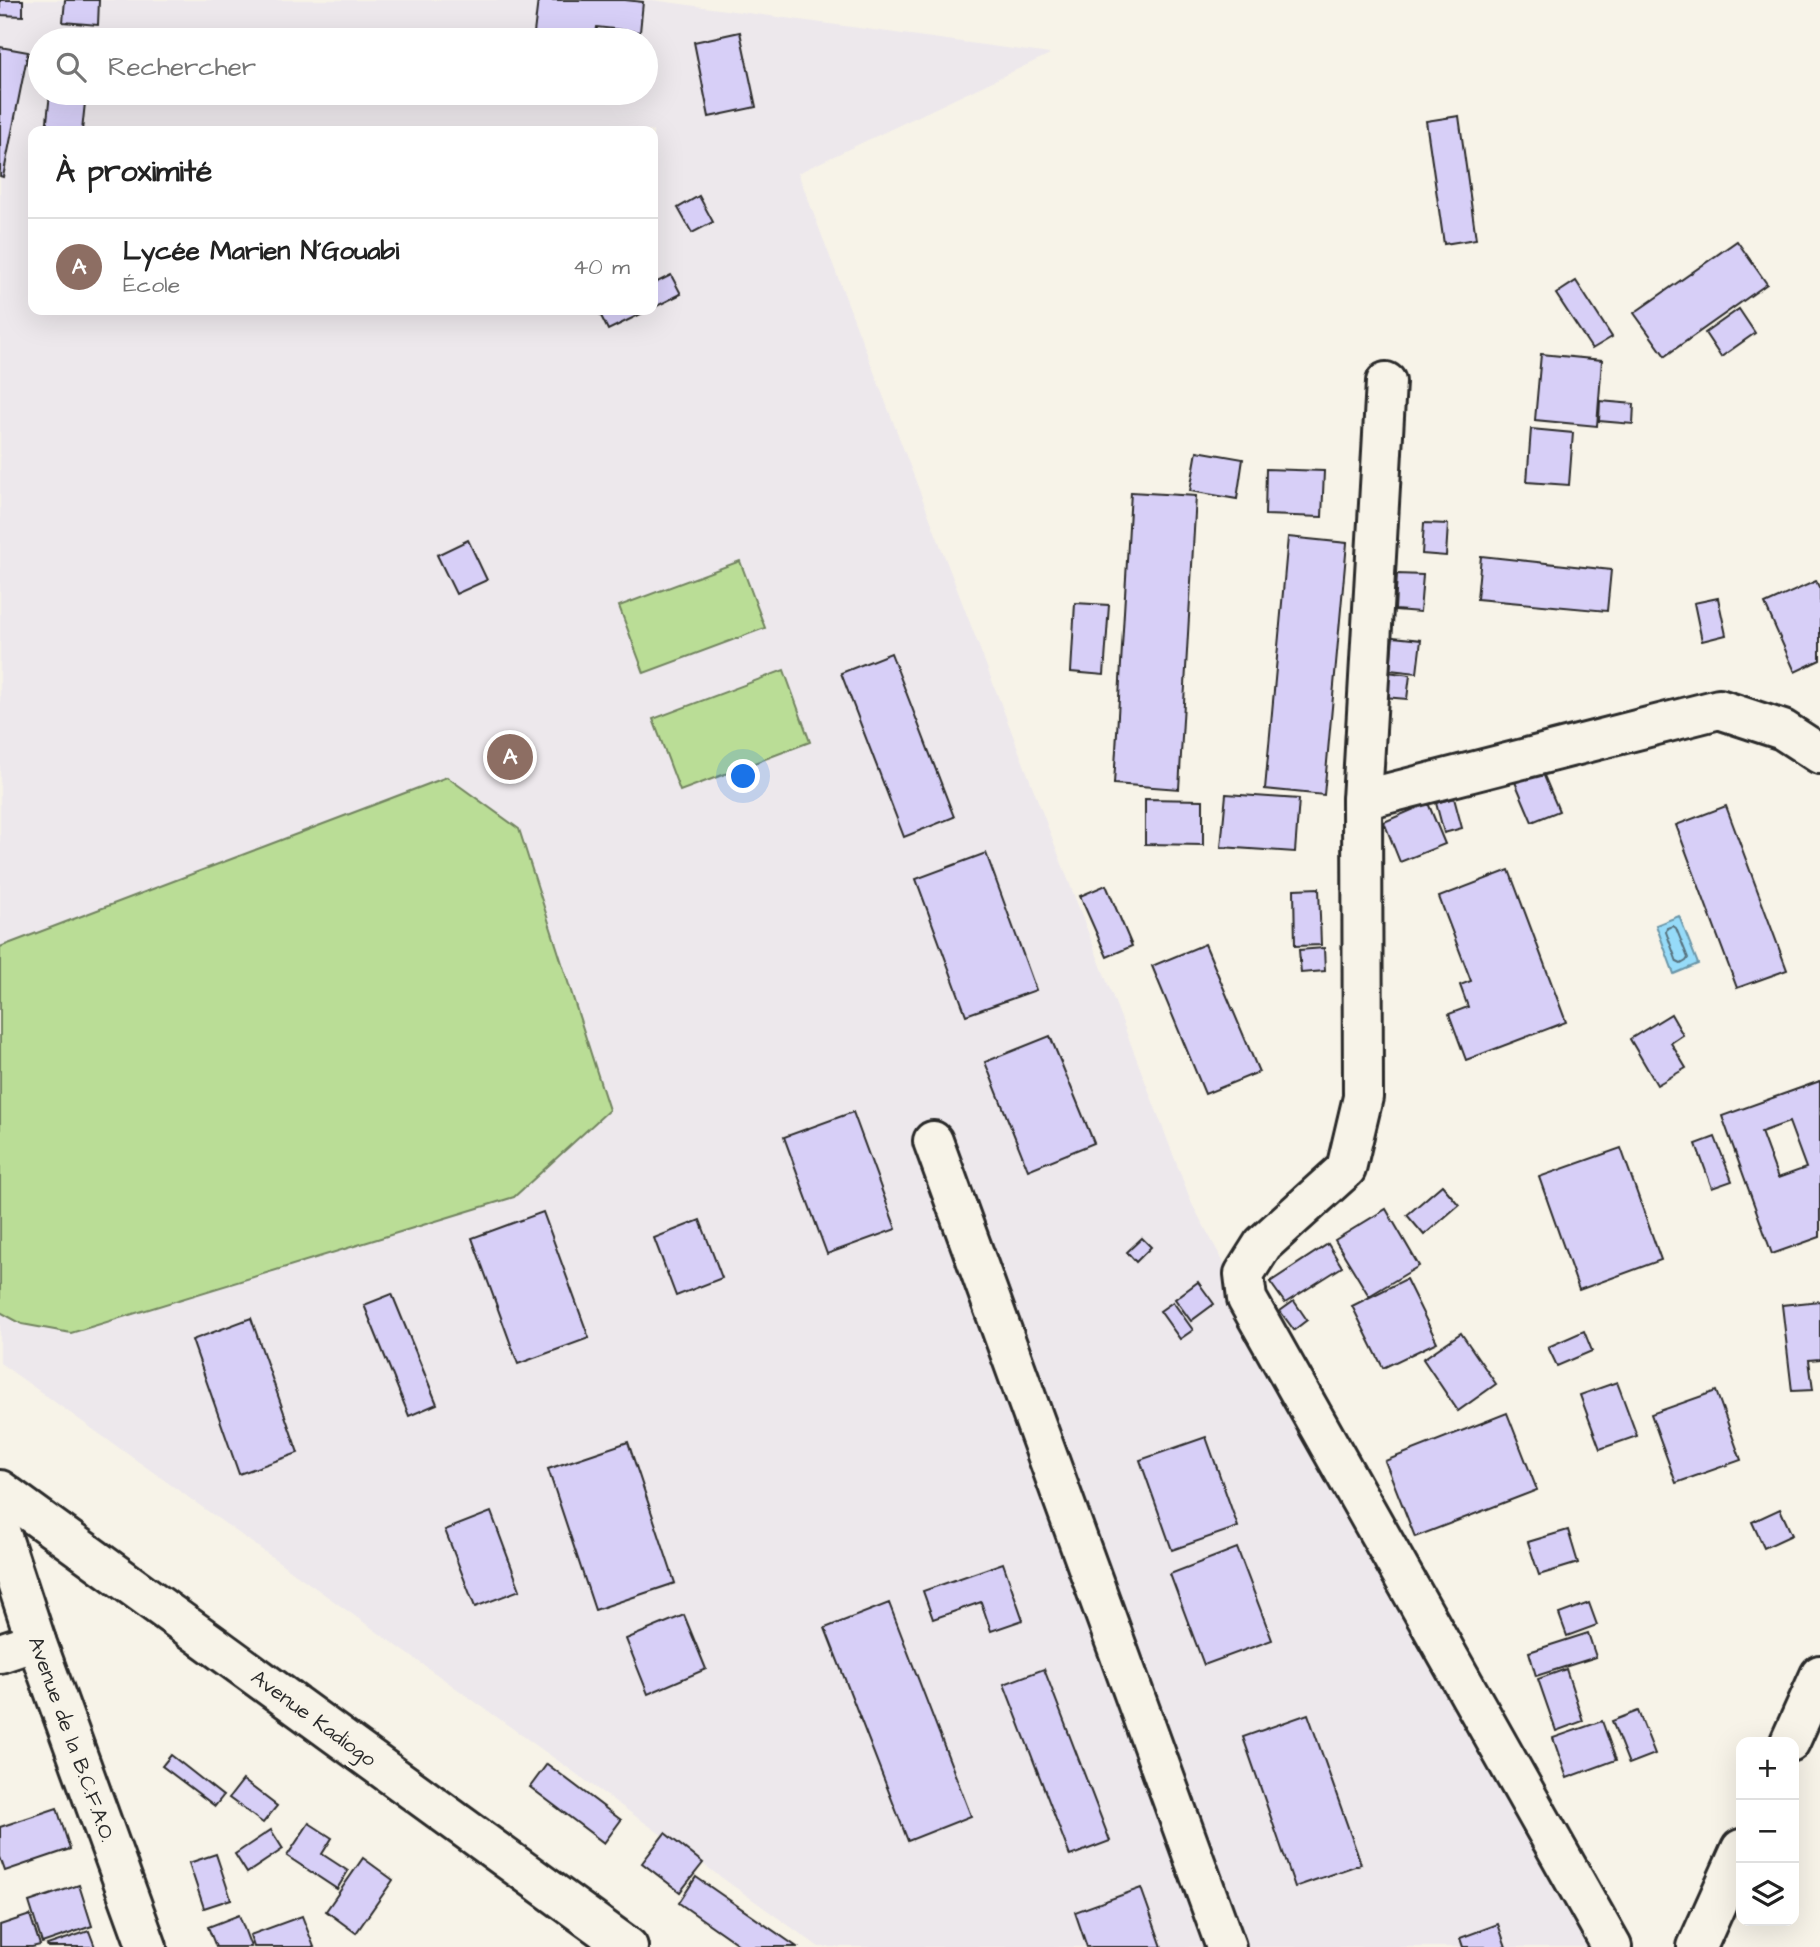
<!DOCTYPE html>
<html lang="fr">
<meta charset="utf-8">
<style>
:root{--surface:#fff;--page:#f6f6f6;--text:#222;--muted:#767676;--line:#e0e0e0;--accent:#d1495b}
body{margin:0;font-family:"Architects Daughter",sans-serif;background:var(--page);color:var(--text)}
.controls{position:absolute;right:21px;bottom:21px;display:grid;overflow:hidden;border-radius:14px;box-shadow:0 7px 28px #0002}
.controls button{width:63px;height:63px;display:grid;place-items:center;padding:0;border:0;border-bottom:2px solid var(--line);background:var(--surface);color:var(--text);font:35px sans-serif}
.you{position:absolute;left:744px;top:777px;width:24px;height:24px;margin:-18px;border:5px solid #fff;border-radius:50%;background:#1a73e8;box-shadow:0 0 0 10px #1a73e833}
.badge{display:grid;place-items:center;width:46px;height:46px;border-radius:50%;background:var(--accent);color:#fff;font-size:23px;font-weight:700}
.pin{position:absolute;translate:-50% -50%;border:4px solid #fff;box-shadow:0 2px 7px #0006}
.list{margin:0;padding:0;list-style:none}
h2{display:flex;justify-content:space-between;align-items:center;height:91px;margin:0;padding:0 28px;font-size:30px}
h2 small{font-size:23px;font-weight:400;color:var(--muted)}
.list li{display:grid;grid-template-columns:46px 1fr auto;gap:21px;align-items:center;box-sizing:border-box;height:98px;padding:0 28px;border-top:2px solid var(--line)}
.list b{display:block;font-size:26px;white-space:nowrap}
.list p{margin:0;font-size:23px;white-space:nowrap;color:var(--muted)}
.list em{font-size:23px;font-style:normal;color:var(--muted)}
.icon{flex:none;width:38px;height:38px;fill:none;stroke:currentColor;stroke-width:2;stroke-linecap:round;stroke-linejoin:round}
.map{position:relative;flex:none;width:1820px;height:1947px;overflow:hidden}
.search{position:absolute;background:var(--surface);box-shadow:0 7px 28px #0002;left:28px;top:28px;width:630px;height:77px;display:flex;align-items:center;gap:18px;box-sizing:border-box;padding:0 24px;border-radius:38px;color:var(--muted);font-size:26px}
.panel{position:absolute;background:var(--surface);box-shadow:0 7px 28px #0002;left:28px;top:126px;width:630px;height:189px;border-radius:14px}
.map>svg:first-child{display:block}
.built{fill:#ede8ec;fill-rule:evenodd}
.green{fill:#badd96;stroke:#728460;stroke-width:2}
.water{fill:#96dbf9;stroke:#6b95a7;stroke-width:2}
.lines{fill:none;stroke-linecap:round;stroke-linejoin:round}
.shore{stroke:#56717d;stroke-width:2}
.building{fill:#d7cff7;stroke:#2b2b2b;stroke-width:2;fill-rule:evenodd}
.minor-casing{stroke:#2b2b2b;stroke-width:44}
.major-casing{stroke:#2b2b2b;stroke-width:44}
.highway-casing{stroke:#2b2b2b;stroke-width:44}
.minor{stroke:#f7f3e8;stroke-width:38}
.major{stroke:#f7f3e8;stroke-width:38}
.highway{stroke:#f7f3e8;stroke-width:38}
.labels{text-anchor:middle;stroke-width:7;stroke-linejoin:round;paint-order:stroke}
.street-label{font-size:21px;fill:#2b2b2b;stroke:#f7f3e8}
</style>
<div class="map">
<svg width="1820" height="1947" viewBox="0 0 1820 1947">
<rect width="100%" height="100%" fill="#f7f3e8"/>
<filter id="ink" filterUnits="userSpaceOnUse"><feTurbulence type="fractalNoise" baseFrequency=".0143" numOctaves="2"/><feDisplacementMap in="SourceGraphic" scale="14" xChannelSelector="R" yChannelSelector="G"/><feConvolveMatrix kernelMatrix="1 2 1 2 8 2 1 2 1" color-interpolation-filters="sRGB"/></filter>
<g filter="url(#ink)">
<path class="built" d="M0,0H652L1050,54L798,173L1192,1204L1595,1947H819L0,1363ZM40,40H646V93H40ZM33,131H653V310H33Z"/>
<g class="green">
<path d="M740,561L765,628L644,673L619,606Z"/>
<path d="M784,670L810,742L680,791L653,719Z"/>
<path d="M447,777L519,829L609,1110L514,1197L71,1333L22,1324L0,1312V947Z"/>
</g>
<path class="water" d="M1679,916L1698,964L1674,974L1656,925Z"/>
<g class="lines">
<path class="shore" d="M1673,926L1676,928L1688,958L1686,961L1681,964L1677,962L1666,932L1667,928Z"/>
</g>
<g class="building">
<path d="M0,0H23V16L0,15Z"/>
<path d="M65,0H99L98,25L63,22Z"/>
<path d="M538,0H625L643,2L640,32L597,27L595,40L534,33Z"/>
<path d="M740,32L756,107L709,117L694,42Z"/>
<path d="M0,47L28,52L3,177L0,176Z"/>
<path d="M50,93H86L82,131H46Z"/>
<path d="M1459,116L1476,239L1444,244L1426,121Z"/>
<path d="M699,196L713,222L692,233L678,208Z"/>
<path d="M1737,241L1767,284L1665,356L1634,313Z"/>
<path d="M671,275L681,294L653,308V284Z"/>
<path d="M1576,281L1612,337L1592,349L1556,294Z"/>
<path d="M1739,309L1755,333L1721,357L1705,333Z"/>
<path d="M598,310H649L608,330Z"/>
<path d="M1541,354L1602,360L1597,426L1535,420Z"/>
<path d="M1600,401L1634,404L1633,424L1599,421Z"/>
<path d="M1531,429L1573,433L1569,485L1527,482Z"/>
<path d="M1197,451L1243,459L1237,499L1190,491Z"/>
<path d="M1266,469L1324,471L1322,517L1265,515Z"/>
<path d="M1131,492L1196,496L1179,789L1114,784Z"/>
<path d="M1424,523L1448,524L1446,556L1422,554Z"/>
<path d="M1288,537L1347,543L1324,795L1265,789Z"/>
<path d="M468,540L487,580L456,594L437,555Z"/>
<path d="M1481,556L1611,570L1607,611L1477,599Z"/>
<path d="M1397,574L1423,575L1420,612L1395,610Z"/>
<path d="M1816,581L1820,589V660L1795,672L1765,604Z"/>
<path d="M1718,598L1726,635L1702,641L1694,603Z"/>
<path d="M1075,603L1109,605L1104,675L1071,672Z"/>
<path d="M1393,637L1421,640L1417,673L1390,670Z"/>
<path d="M891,653L954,817L904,837L841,673Z"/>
<path d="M1388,672L1410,675L1407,699L1384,697Z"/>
<path d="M1542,771L1559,811L1532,822L1515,782Z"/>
<path d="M1226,794L1299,799L1295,852L1221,847Z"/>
<path d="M1454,798L1462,828L1444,833L1436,803Z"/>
<path d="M1145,799L1203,800V845L1145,844Z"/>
<path d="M1428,803L1445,844L1400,862L1384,822Z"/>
<path d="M1726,806L1787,970L1737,988L1676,825Z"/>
<path d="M986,853L1036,990L966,1015L916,879Z"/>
<path d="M1509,870L1566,1022L1466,1060L1449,1014L1468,1007L1460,985L1471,981L1439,897Z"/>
<path d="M1106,885L1132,946L1107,957L1080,896Z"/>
<path d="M1319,888L1321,945L1295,946L1294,889Z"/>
<path d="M1205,944L1259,1072L1205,1094L1152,966Z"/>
<path d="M1324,948L1325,971L1301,973L1299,950Z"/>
<path d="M1671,1014L1683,1035L1671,1043L1686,1068L1657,1085L1630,1039Z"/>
<path d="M1050,1036L1094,1143L1028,1170L985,1062Z"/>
<path d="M1820,1081V1237L1772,1254L1722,1116ZM1789,1122L1806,1168L1778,1178L1761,1132Z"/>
<path d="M853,1112L896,1229L827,1254L784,1137Z"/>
<path d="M1715,1137L1732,1181L1712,1188L1696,1144Z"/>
<path d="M1621,1148L1661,1260L1579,1290L1539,1177Z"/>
<path d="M1442,1185L1459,1205L1424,1235L1407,1215Z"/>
<path d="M1386,1209L1419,1266L1369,1296L1335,1240Z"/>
<path d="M543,1212L589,1338L518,1364L472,1238Z"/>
<path d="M700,1220L722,1278L676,1296L654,1238Z"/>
<path d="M1142,1238L1151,1247L1136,1262L1127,1252Z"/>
<path d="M1328,1244L1342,1267L1285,1303L1270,1282Z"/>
<path d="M1406,1279L1437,1342L1383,1368L1352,1306Z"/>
<path d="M1198,1282L1214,1304L1191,1321L1175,1299Z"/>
<path d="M392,1294L437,1404L409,1416L364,1305Z"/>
<path d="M1294,1301L1307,1320L1294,1330L1280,1311Z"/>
<path d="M1820,1301V1359L1809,1360L1813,1390L1792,1391L1782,1305Z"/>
<path d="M1173,1302L1193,1330L1180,1339L1160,1311Z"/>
<path d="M251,1318L298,1453L239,1474L192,1340Z"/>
<path d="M1584,1331L1592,1351L1557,1366L1548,1347Z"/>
<path d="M1461,1333L1496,1384L1458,1411L1423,1359Z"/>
<path d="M1617,1382L1637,1436L1600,1449L1580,1395Z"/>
<path d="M1716,1391L1741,1460L1676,1483L1651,1414Z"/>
<path d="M1507,1413L1537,1490L1415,1537L1385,1461Z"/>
<path d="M1206,1437L1238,1527L1172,1550L1140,1460Z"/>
<path d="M628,1442L675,1583L595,1610L548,1469Z"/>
<path d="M1780,1509L1792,1535L1764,1548L1752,1522Z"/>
<path d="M491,1512L520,1590L475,1607L445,1530Z"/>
<path d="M1568,1530L1578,1563L1539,1575L1528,1542Z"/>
<path d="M1237,1548L1272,1640L1204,1665L1170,1574Z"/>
<path d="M1003,1563L1023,1620L991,1631L981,1602L933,1619L923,1591Z"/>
<path d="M889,1603L971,1816L908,1841L825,1628Z"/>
<path d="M1589,1603L1597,1625L1567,1636L1559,1614Z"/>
<path d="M684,1615L706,1669L648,1694L626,1639Z"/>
<path d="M1588,1633L1596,1657L1536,1676L1529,1652Z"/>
<path d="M1044,1669L1110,1841L1070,1856L1004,1684Z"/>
<path d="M1566,1669L1583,1721L1556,1731L1538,1679Z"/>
<path d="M1638,1711L1655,1754L1629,1764L1612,1721Z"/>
<path d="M1308,1714L1361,1864L1295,1887L1243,1737Z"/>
<path d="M1602,1721L1616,1760L1567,1778L1553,1738Z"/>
<path d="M171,1755L223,1796L215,1806L162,1766Z"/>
<path d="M547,1764L621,1820L604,1843L530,1787Z"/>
<path d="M243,1780L277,1806L263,1823L229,1798Z"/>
<path d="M57,1808L70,1849L5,1871L0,1857V1827Z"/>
<path d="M309,1823L332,1838L322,1854L348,1871L337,1889L287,1856Z"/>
<path d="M271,1830L283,1849L247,1873L235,1854Z"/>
<path d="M665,1833L703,1863L680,1892L642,1863Z"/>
<path d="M216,1854L231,1899L204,1908L189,1863Z"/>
<path d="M363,1858L393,1880L356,1933L326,1911Z"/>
<path d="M696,1877L797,1947H742L679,1903Z"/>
<path d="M79,1885L92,1926L42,1943L29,1902Z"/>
<path d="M1141,1888L1162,1947H1087L1075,1912Z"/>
<path d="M30,1915L40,1945L32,1947H0V1925Z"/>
<path d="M239,1915L251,1947H216L208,1927Z"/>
<path d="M302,1916L314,1947H254L250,1935Z"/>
<path d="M1498,1924L1506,1947H1463L1460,1938Z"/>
<path d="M89,1931L95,1947H48L47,1945Z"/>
</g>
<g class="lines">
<defs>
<g id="minor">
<path d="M1386,382L1362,800L1363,1097L1346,1169L1263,1244L1244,1274L1247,1299L1612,1947"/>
<path d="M1362,800L1719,709L1783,730L1820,754"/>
<path d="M933,1141L1226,1947"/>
<path d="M0,1531L36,1641L147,1947"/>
<path d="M0,1653L36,1641"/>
</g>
<g id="major">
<path d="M1790,1742L1820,1675"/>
<path d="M1697,1947L1741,1849"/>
</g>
<path id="highway" d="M0,1490L628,1947"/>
</defs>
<use href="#minor" class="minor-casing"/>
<use href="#major" class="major-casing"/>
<use href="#highway" class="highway-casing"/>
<use href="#minor" class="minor"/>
<use href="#major" class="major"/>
<use href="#highway" class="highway"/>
</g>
</g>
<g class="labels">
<g class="street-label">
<text transform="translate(314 1718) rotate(36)" y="7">Avenue Kadiogo</text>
<text transform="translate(72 1739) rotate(70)" y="7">Avenue de la B.C.F.A.O.</text>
</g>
</g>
</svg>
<div class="controls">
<button>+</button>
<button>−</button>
<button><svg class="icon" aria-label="layers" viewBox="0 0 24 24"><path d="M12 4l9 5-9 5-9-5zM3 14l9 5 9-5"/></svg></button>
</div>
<div class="you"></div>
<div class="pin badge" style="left:510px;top:757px;background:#8d6e63">A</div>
<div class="search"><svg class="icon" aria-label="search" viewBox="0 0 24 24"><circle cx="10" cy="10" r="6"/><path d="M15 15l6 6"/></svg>Rechercher</div>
<section class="panel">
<h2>À proximité<small></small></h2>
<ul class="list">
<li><span class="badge" style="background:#8d6e63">A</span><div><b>Lycée Marien N´Gouabi</b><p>École</p></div><em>40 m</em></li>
</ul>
</section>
</div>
